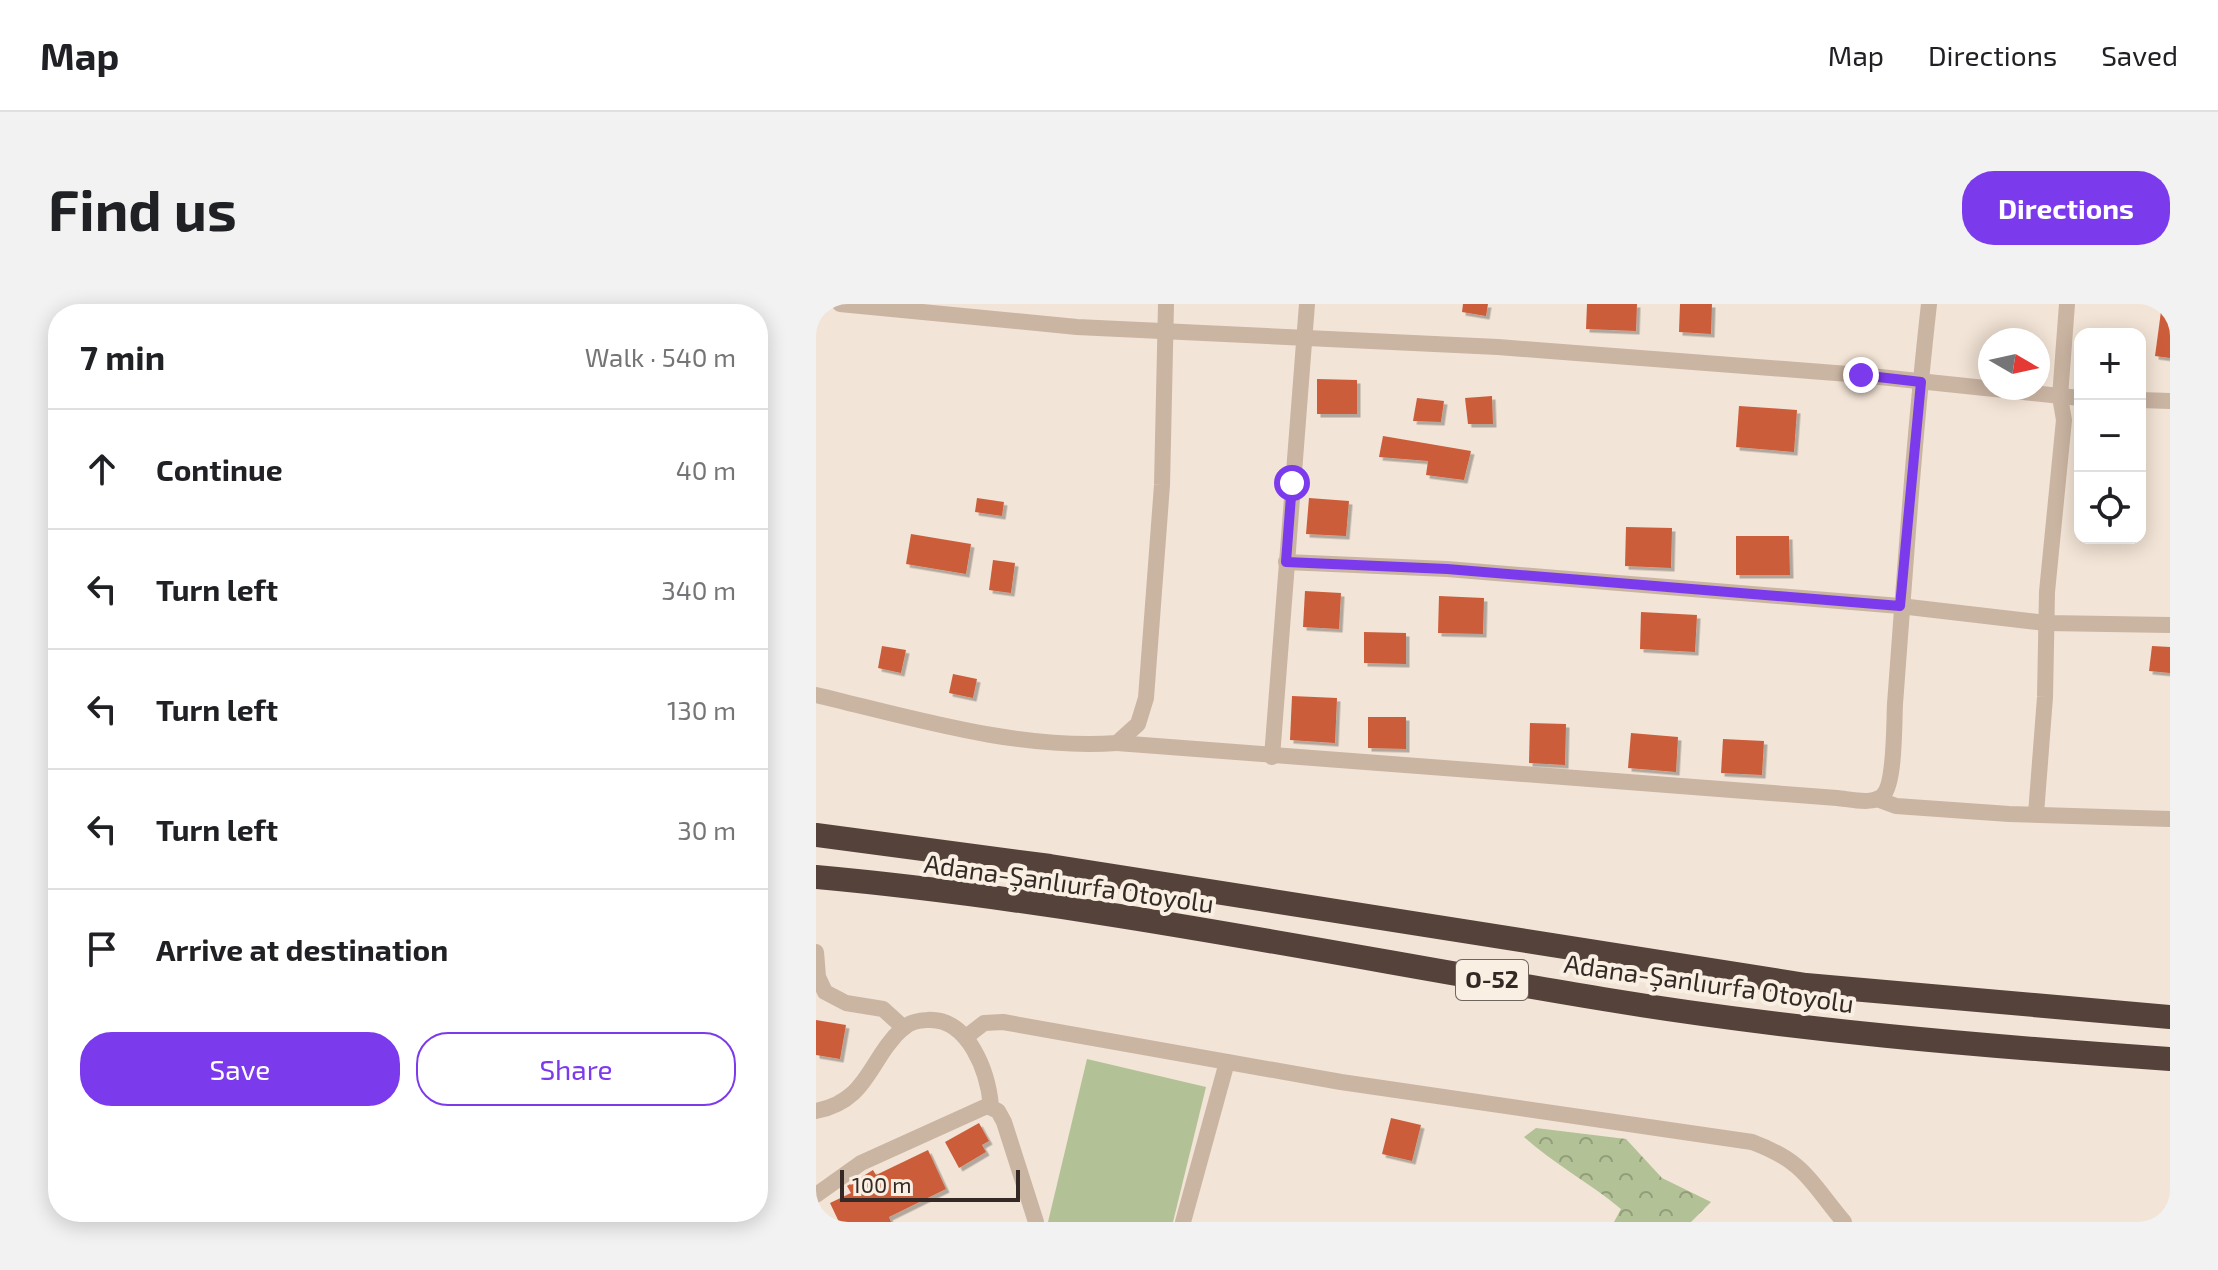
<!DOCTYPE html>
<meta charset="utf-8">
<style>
:root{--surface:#fff;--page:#f2f2f2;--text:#202124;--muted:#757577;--line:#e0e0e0;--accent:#7c3aed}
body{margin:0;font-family:"Exo 2",sans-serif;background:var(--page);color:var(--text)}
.controls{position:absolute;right:24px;top:24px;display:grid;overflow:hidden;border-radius:16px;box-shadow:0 4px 20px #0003}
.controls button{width:72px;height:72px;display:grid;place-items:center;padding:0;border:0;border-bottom:2px solid var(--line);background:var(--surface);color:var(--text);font:40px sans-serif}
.compass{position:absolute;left:1162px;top:24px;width:72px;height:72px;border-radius:50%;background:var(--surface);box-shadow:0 4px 20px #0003;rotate:99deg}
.scale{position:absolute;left:24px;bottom:20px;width:180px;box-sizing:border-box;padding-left:8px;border:4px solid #342925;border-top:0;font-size:22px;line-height:28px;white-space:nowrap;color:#342925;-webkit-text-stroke:6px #f9efe2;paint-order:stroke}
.stop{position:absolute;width:24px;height:24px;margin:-18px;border:6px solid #7c3aed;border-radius:50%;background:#fff}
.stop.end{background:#7c3aed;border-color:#fff;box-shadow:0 2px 8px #0008}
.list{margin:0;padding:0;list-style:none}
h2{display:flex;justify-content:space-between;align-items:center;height:104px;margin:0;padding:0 32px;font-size:34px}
h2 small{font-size:26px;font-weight:400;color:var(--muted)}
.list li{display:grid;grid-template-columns:52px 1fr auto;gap:24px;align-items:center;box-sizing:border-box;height:120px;padding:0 32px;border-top:2px solid var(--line)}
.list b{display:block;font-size:30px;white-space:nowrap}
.list em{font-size:26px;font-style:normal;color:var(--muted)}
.actions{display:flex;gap:16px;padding:24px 32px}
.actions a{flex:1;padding:18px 0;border:2px solid var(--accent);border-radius:32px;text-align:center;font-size:28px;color:var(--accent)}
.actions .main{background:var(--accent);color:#fff}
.icon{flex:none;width:44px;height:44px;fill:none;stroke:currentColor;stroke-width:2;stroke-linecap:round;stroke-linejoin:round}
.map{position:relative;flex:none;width:1354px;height:918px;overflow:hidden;border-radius:32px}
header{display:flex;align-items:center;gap:48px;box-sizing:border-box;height:112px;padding:0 40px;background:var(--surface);border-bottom:2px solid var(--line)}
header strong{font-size:38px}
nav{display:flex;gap:44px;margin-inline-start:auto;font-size:28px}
.intro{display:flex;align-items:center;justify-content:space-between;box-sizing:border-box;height:192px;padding:0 48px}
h1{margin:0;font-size:56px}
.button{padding:20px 36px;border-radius:32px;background:var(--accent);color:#fff;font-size:28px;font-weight:700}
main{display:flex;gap:48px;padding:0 48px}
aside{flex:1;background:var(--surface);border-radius:32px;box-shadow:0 4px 20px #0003}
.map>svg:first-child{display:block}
.green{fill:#b2c196}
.forest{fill:url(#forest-crowns)}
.building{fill:#cc5d3a;filter:url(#shadow)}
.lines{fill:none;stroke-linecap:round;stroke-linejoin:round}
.minor{stroke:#cab4a2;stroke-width:16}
.highway{stroke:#55433b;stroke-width:24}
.route{stroke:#7c3aed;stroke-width:10}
.labels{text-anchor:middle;stroke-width:8;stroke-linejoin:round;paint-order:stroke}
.shield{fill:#f9efe2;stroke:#6f645e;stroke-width:2}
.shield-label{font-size:24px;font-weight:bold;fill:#342925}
.street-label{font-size:26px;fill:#342925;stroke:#f9efe2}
</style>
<header>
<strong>Map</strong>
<nav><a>Map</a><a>Directions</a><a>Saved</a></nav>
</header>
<div class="intro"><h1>Find us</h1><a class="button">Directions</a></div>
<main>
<aside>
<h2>7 min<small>Walk · 540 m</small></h2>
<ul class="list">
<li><svg class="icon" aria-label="ahead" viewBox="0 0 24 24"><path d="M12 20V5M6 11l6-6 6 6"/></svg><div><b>Continue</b></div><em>40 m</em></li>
<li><svg class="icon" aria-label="left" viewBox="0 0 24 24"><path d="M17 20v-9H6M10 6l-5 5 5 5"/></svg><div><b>Turn left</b></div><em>340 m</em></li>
<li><svg class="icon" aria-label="left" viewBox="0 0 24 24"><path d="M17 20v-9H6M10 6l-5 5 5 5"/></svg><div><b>Turn left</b></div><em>130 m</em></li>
<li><svg class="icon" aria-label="left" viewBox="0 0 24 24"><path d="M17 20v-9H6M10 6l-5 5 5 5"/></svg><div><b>Turn left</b></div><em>30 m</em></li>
<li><svg class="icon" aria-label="arrive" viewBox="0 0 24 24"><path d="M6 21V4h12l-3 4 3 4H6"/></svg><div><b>Arrive at destination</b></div></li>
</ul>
<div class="actions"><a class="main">Save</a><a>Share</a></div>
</aside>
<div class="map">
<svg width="1354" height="918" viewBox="0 0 1354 918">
<defs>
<pattern id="forest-crowns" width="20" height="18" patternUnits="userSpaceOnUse" patternTransform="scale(2)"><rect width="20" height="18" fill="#b2c196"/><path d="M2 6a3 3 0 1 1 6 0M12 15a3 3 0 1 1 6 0" fill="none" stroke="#929d7a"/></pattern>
<filter id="shadow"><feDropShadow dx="3.5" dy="3.5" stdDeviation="0" flood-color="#0004"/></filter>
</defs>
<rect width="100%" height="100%" fill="#f2e4d6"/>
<path class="green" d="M271,755L390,783L357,918H232Z"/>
<path class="forest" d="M720,824L810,835L846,874L895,898L875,918H798L805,905C774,879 738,860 708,833Z"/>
<g class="building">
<path d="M647,0H672L670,12L646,8Z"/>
<path d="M771,0H821L820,27L770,25Z"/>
<path d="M864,0H896L895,30L863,28Z"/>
<path d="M1346,0H1354V54L1339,52Z"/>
<path d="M501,75L541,76V110H501Z"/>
<path d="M676,92L677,120H652L649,94Z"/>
<path d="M601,94L628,97L625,118L597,117Z"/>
<path d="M923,102L981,106L978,148L920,143Z"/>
<path d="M567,132L655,147L648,176L610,171L612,157L563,153Z"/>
<path d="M161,194L188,198L186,212L159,208Z"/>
<path d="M493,194L533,197L530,232L490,230Z"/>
<path d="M810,223L856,224L855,264L809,262Z"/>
<path d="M95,230L155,240L150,270L90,260Z"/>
<path d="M920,232H973L974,271H920Z"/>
<path d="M177,256L199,259L195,289L173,286Z"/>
<path d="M489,287L525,289L523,325L487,323Z"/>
<path d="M623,292L668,294L667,330L622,329Z"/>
<path d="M825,308L881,311L879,348L824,345Z"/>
<path d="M548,328L590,329V360L548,359Z"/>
<path d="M66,342L90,346L85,369L62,364Z"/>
<path d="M1336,342L1354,343V369L1333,367Z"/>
<path d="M137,370L161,375L157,394L133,389Z"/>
<path d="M476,392L521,394L519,439L474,436Z"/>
<path d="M552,413H590V445L552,444Z"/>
<path d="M714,419L750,420L749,461L713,459Z"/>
<path d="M815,429L862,433L860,468L812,464Z"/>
<path d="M907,435L948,437L946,471L905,469Z"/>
<path d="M0,716L30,721L24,755L0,751Z"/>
<path d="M575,814L605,821L596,857L566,850Z"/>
<path d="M163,819L173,837L166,841L170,848L143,864L129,838Z"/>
<path d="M112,846L130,885L73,913L75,918H23L14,899L35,889L31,882L57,866L60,871Z"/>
</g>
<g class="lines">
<g class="minor">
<path d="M24,0L261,23L682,43L1045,71L1264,94"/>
<path d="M1324,96L1354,97"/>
<path d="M470,258L631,265L1084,302L1230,319L1354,321"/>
<path d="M0,391C97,414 201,446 301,439L322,420L330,394L346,181L350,0"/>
<path d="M301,439L1021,494C1034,495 1059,502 1068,490C1079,477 1078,419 1079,400C1089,267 1098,133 1113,0"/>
<path d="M456,453L491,0"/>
<path d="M1061,495L1080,502L1193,510L1354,515"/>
<path d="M1220,510L1229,393L1231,288L1248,116L1244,93L1251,0"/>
<path d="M0,648L2,673L9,688L30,699L67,705L88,724"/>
<path d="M150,733L168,719L187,718L525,778L936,838C990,858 994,878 1028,918"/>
<path d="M0,807C53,797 53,754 87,724C93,719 103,716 111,716C153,713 172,769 175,802"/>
<path d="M0,891L45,859L171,802L182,807L188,818L220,918"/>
<path d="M367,918L411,758"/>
</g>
<g class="highway">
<path d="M0,531L234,562L990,681L1354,713"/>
<path d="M0,573C264,597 526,652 787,695C975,726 1164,742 1354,755"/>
</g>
</g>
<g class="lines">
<path class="route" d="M476,179L470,258L631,265L1084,302L1105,78L1045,71"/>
</g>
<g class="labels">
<rect class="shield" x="640" y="656" width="72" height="40" rx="6"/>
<g class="shield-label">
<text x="676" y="684">O-52</text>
</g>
<g class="street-label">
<text transform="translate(253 580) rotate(8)" y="9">Adana-Şanlıurfa Otoyolu</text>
<text transform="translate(893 680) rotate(8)" y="9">Adana-Şanlıurfa Otoyolu</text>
</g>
</g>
</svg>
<div class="controls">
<button>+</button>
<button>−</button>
<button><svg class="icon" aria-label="locate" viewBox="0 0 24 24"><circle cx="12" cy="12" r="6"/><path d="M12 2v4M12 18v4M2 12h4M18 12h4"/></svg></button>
</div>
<svg class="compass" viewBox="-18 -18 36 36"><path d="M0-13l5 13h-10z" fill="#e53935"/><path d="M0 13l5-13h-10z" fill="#757577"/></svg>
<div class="scale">100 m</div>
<div class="stop" style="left:476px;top:179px"></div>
<div class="stop end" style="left:1045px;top:71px"></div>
</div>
</main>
